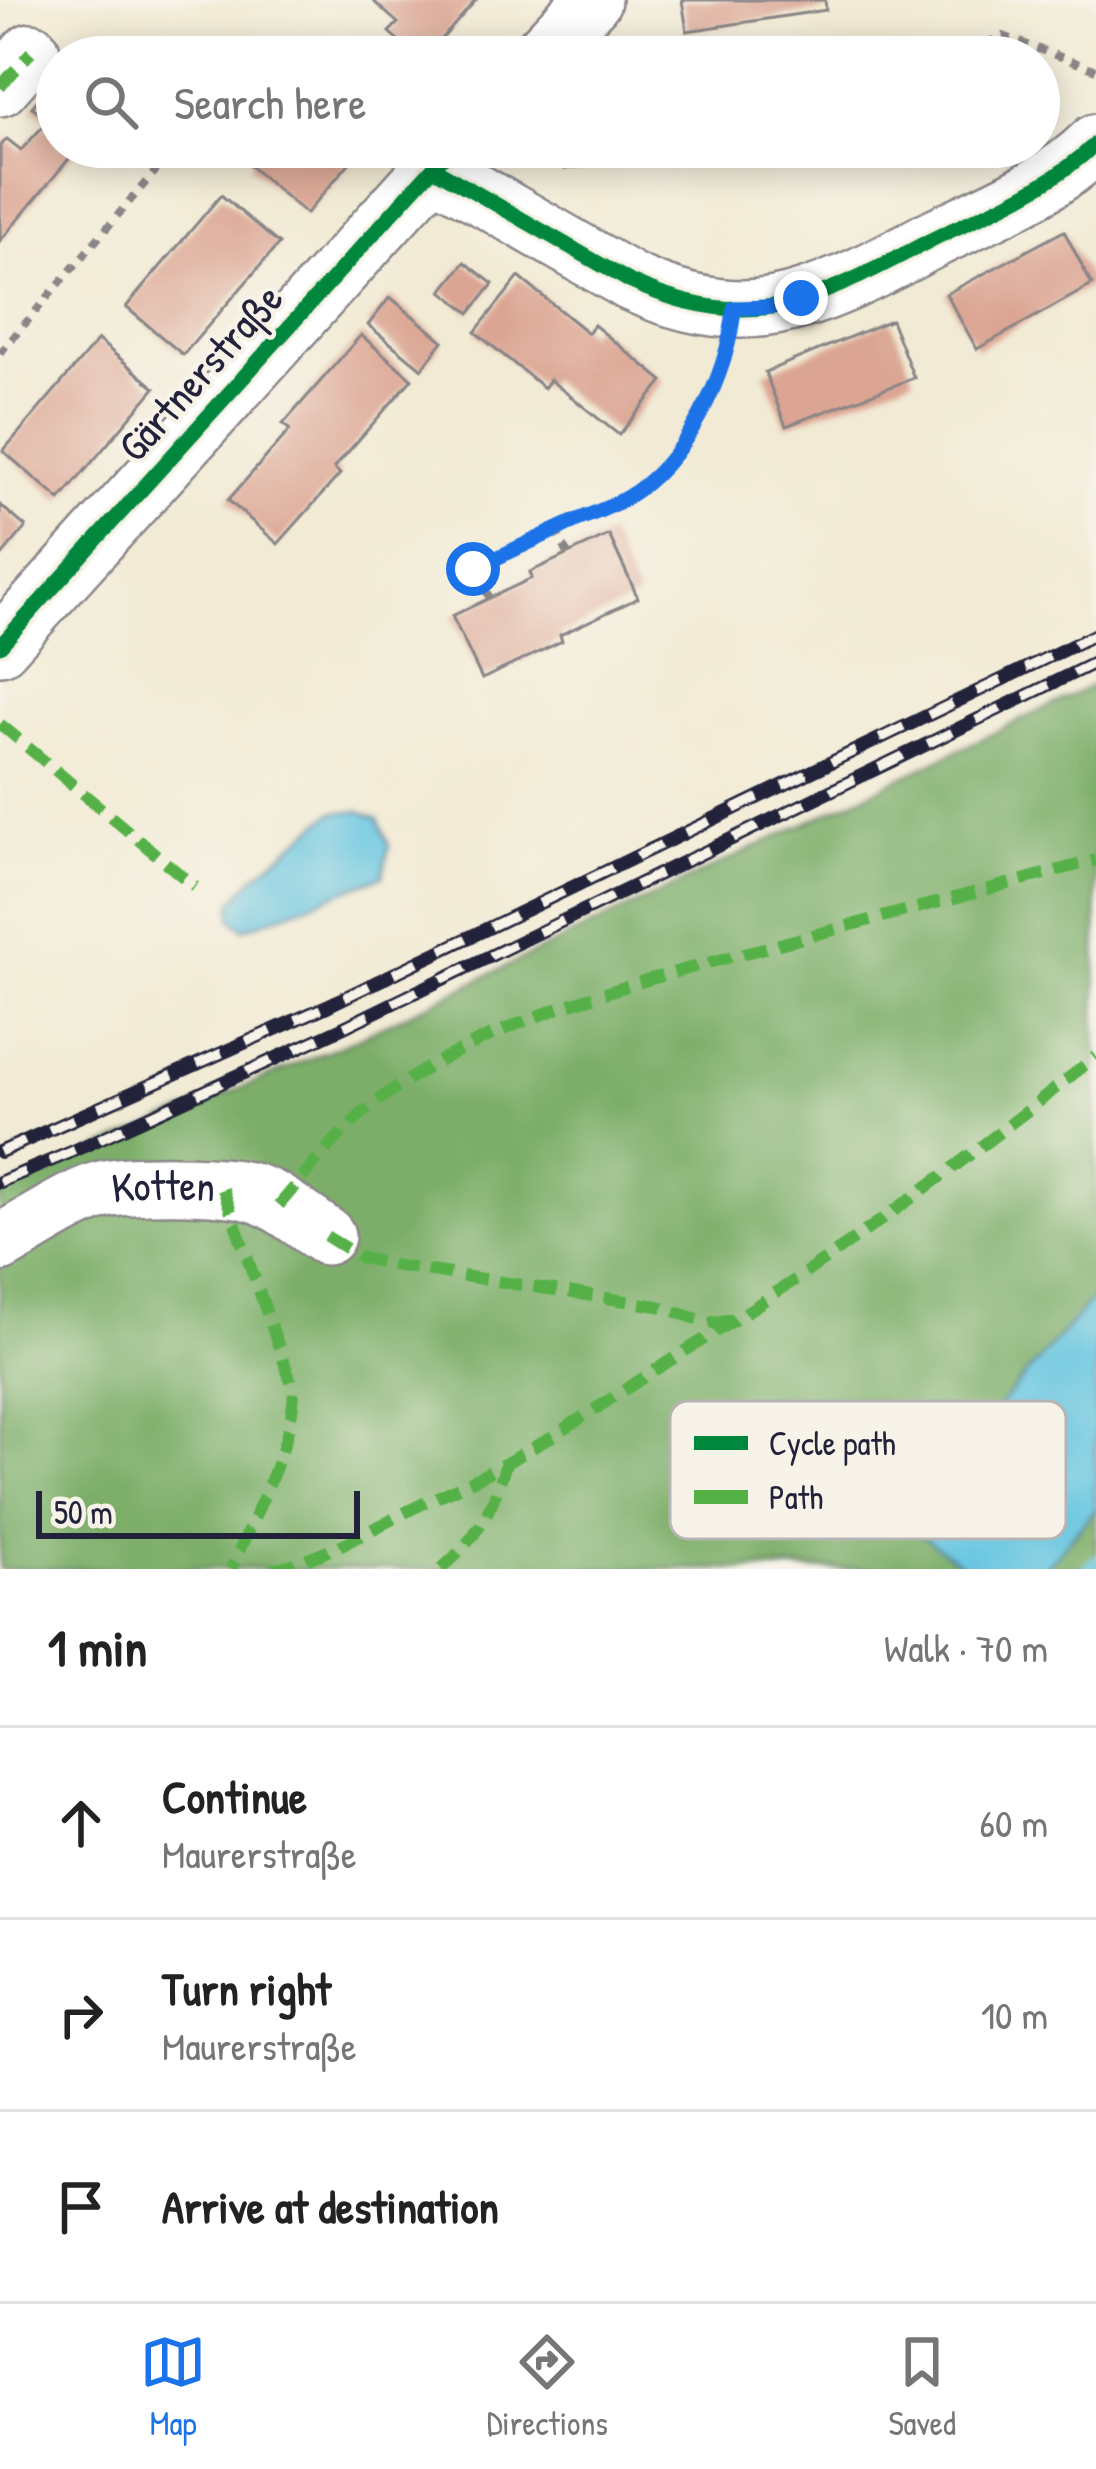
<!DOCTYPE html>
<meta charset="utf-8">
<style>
:root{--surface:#fff;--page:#f2f2f2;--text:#222;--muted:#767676;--line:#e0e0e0;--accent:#1a73e8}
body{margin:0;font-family:"Patrick Hand",sans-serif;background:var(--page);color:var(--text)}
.scale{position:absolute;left:36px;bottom:30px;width:324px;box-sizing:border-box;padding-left:12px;border:6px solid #22223b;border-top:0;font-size:33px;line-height:42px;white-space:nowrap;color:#22223b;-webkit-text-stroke:9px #f7f3e8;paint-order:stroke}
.stop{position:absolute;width:36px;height:36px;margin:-27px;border:9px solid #1a73e8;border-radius:50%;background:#fff}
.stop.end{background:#1a73e8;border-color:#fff;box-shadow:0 3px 12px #0008}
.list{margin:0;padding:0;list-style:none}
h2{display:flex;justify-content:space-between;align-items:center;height:156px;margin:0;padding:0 48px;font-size:51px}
h2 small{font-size:39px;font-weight:400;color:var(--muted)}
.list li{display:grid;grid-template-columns:78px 1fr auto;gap:36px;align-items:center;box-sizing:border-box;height:192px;padding:0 48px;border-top:3px solid var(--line)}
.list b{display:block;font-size:45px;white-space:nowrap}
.list p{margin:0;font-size:39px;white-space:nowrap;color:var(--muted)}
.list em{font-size:39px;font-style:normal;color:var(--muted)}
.icon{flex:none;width:66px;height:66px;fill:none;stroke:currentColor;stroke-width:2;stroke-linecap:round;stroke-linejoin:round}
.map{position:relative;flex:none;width:1096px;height:1569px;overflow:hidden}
.search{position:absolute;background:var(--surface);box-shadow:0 6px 30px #0003;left:36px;right:36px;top:36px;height:132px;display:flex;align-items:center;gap:30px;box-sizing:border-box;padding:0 42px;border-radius:66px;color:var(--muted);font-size:45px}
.sheet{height:732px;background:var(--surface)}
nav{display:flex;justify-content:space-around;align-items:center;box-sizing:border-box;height:168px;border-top:3px solid var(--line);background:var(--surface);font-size:33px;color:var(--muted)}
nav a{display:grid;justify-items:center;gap:6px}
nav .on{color:var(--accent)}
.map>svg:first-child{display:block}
.forest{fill:#7bae69;stroke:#4e6852;stroke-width:3}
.water{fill:#63c5e1;stroke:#42748e;stroke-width:3;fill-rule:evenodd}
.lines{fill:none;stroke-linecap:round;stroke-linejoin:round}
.stream{stroke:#63c5e1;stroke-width:14}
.building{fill:#dca593}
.minor-casing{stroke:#8a8688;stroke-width:62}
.path{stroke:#8a8688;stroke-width:8;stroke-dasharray:9 9;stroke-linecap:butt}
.minor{stroke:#fff;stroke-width:57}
.rail-casing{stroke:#22223b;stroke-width:14}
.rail{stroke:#f7f3e8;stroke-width:9;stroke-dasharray:27;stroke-linecap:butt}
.quiet{stroke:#55b146;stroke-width:12;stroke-dasharray:24 12;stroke-linecap:butt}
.cycleway-casing{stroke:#f7f3e8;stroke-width:22}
.cycleway{stroke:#00873e;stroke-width:15}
.route{stroke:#1a73e8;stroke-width:15}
.labels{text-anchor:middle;stroke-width:9;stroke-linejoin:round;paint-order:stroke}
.street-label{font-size:42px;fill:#22223b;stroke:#f7f3e8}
.key{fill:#f7f3e8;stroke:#b7b4b4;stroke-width:3}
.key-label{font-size:33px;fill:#22223b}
</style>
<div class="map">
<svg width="1096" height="1569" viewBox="0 0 1096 1569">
<rect width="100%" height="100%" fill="#f7f3e8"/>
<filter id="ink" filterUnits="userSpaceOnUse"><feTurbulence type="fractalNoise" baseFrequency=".00833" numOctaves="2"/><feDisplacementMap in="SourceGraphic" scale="24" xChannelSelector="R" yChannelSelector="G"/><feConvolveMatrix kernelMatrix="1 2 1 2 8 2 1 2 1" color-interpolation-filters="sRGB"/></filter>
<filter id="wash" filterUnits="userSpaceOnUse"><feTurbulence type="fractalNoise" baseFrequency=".004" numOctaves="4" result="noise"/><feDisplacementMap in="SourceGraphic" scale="48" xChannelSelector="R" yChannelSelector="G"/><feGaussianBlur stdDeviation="2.7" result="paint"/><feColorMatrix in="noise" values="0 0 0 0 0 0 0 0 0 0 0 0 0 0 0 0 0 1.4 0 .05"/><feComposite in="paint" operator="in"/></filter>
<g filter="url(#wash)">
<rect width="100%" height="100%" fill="#f1ead4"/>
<g class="forest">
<path d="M1096,684V1295L901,1518L968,1569H0V1191L349,1042Z"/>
<path d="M1096,1509V1569H1044Z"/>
</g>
<g class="water">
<path d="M360,811L378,819L389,845L383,876L244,929L232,919V903L254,877L333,812Z"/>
<path d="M1096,1295V1509L1044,1569H968L900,1519ZM1025,1455C1054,1460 1067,1482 1054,1509C1006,1556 959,1469 1025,1455Z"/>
</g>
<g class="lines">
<path class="stream" d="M1090,1569L1096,1562"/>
</g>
<g id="blocks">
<g class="building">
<path d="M372,0H476L426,57H417L389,32L398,23Z"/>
<path d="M682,0H825L826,10L687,31Z"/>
<path d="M93,36L118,57H75Z"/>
<path d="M57,78V147H79L0,241V146L7,139L21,150L49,120L32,107Z"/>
<path d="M264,147H363L306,214L249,165Z"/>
<path d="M562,147H697L698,150L565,169Z"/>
<path d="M886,147H936L895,165Z"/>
<path d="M221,195L279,244L183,355L126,307Z"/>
<path d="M1064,231L1092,285L977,349L946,294Z"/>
<path d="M465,262L493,284L470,313L442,291Z"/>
<path d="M519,277L588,333L594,325L663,381L619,435L550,380L544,388L475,332Z"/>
<path d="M390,297L443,341L422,369L368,325Z"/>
<path d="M891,320L914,378L786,426L765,372Z"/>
<path d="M361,335L412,379L334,468L340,474L278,544L228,500L290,430L283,424Z"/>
<path d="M98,340L155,388L60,500L3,451Z"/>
<path d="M0,505L26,527L0,558Z"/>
<path d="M609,535L638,598L560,635L562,641L482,679L452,616L532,578L530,572Z"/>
</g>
</g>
</g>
<g filter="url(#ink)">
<use href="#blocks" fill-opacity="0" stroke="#8a8688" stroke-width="3"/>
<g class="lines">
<defs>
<g id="minor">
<path d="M538,57L592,0"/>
<path d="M0,87L31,52"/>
<path d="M433,168L631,282C677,303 725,315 775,306C832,295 886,263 937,237C993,210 1052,187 1096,143"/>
<path d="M0,646L452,147"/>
<path id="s1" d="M0,1243C32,1226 64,1203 98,1191C127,1182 226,1183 255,1193C281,1201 304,1222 326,1236"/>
</g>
</defs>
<use href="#minor" class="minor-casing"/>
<g class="path">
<path d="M953,57L1003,36L1096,70"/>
<path d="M0,353L176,147"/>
<path d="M556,530L568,554"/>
<path d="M490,598L473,569L628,497L662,467L691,433L713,388L724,356"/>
</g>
<use href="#minor" class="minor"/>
<defs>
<g id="rail">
<path d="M0,1152L327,1006L1096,634"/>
<path d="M0,1182L69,1153L342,1028L1096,662"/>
</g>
</defs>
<use href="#rail" class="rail-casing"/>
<use href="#rail" class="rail"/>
<g class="quiet">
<path d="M0,87L31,52"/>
<path d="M0,724L195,887"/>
<path d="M223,1189L294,1390C293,1446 253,1517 231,1569"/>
<path d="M279,1205C313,1166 345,1123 387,1094C491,1021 613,989 734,956C854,924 976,893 1096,860"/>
<path d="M326,1236L362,1258L398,1266L658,1306L709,1323L733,1319"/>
<path d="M272,1569C324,1559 375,1527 422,1504C450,1491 478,1479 504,1464C565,1431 623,1390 682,1353C827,1263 964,1163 1096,1056"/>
<path d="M441,1569C478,1538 493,1508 506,1463"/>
</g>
<defs>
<g id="cycleway">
<path d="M433,168L631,282C677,303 725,315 775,306C832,295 886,263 937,237C993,210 1052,187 1096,143"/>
<path d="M0,646L452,147"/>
</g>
</defs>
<use href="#cycleway" class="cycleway-casing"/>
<use href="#cycleway" class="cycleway"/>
</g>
</g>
<g class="lines" filter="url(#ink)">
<path class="route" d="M473,569C507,553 541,537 575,521C592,514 611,507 626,498C685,463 729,375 734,308L773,307L801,298"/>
</g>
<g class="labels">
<g class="street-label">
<text transform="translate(200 372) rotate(-48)" y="15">Gärtnerstraße</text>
<text dy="15" stroke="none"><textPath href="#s1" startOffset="177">Kotten</textPath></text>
</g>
</g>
<rect x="670" y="1401" width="396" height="138" rx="18" class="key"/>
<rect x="694" y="1436" width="54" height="14" fill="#00873e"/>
<rect x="694" y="1490" width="54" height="14" fill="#55b146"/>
<g class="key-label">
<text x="769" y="1455">Cycle path</text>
<text x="769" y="1509">Path</text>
</g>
</svg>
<div class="scale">50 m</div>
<div class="stop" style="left:473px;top:569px"></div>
<div class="stop end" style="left:801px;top:298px"></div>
<div class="search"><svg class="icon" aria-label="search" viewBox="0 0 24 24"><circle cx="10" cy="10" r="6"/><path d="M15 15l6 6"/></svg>Search here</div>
</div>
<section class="sheet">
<h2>1 min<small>Walk · 70 m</small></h2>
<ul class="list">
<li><svg class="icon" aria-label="ahead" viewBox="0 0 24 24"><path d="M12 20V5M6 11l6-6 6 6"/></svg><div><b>Continue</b><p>Maurerstraße</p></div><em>60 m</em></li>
<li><svg class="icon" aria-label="right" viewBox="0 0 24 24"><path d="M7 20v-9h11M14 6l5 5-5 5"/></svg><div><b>Turn right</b><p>Maurerstraße</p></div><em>10 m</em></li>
<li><svg class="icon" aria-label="arrive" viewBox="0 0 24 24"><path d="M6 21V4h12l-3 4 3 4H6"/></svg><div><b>Arrive at destination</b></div></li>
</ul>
</section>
<nav>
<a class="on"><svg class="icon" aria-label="map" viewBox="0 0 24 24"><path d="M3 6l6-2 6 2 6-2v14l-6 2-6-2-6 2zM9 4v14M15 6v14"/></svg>Map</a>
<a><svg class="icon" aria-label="directions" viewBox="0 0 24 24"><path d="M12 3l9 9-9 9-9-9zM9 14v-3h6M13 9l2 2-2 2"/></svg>Directions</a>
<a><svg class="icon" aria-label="saved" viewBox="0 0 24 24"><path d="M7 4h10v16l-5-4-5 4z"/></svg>Saved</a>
</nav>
